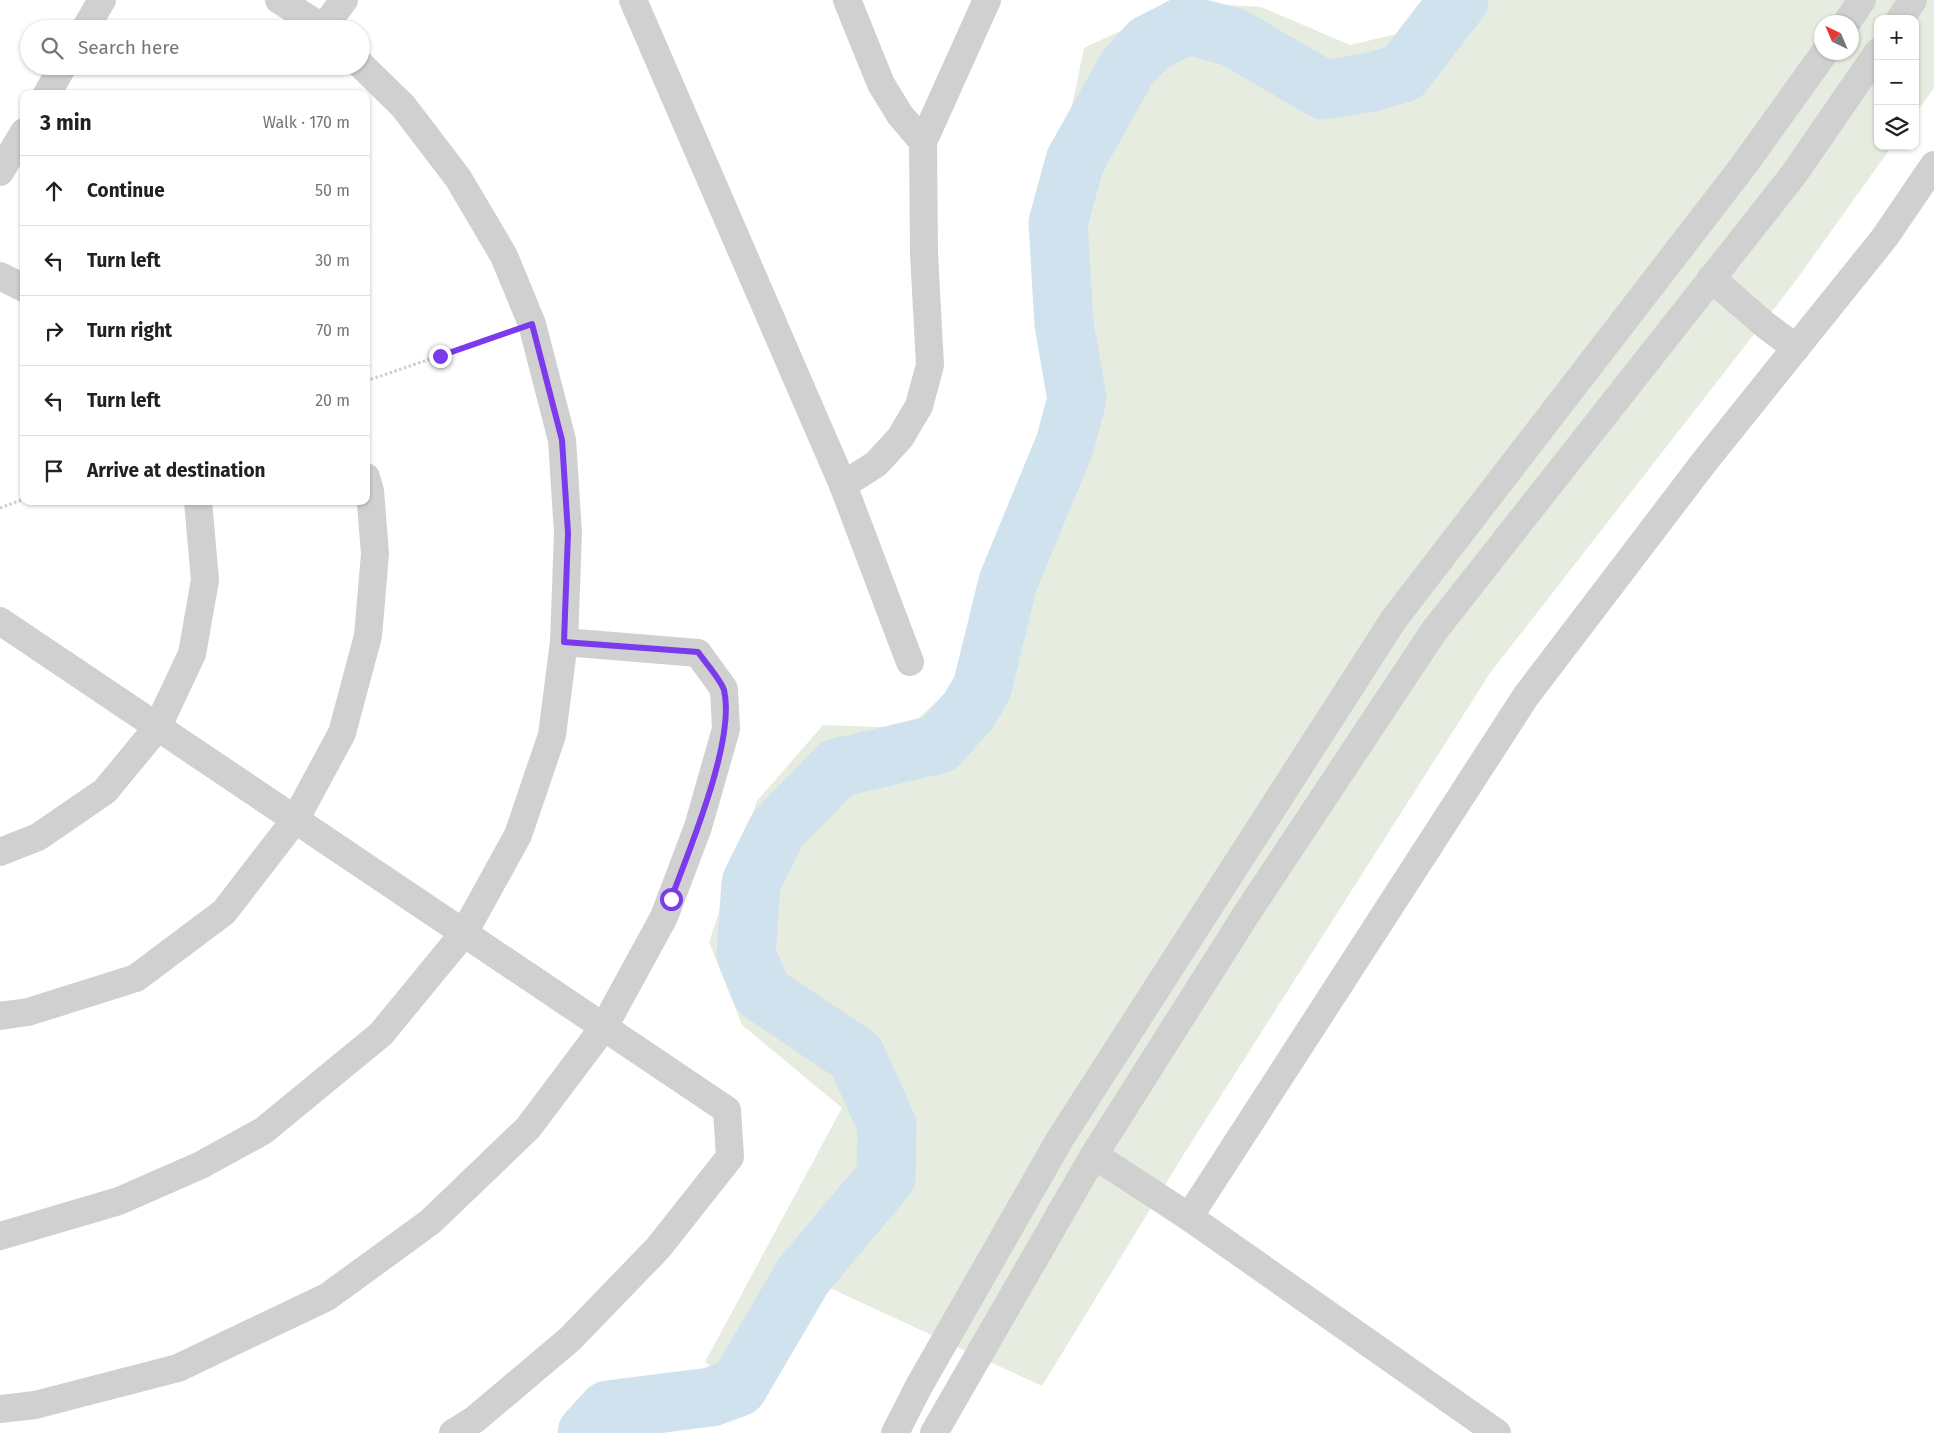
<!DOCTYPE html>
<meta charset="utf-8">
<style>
:root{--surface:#fff;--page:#f2f2f2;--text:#202124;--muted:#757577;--line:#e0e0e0}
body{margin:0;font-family:"Fira Sans",sans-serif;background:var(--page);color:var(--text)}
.controls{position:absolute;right:15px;top:15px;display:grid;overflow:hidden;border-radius:10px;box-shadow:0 1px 4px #0004}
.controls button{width:45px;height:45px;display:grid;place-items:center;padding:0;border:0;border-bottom:1px solid var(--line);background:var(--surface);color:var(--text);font:25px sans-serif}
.compass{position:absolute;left:1814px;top:15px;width:45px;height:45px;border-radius:50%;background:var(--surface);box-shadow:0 1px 4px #0004;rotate:316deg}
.stop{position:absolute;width:15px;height:15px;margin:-11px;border:4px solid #7c3aed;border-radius:50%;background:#fff}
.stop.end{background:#7c3aed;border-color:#fff;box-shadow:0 1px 5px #0008}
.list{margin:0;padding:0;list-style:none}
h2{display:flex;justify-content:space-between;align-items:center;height:65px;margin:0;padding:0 20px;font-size:21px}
h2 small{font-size:16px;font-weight:400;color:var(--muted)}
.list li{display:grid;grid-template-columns:32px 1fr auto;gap:15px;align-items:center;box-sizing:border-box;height:70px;padding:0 20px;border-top:1px solid var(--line)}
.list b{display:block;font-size:19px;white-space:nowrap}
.list em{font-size:16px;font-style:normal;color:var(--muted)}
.icon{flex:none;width:28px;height:28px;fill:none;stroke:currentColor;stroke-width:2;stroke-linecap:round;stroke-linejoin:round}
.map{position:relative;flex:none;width:1934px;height:1433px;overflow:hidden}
.search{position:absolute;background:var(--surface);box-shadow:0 1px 4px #0004;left:20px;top:20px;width:350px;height:55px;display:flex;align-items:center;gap:12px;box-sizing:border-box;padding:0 18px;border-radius:28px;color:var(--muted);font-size:19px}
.panel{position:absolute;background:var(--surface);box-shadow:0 1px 4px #0004;left:20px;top:90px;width:350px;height:415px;border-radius:10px}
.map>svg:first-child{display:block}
.grass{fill:#e6ecdf;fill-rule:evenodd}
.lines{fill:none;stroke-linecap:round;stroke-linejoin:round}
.river{stroke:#cfe2ee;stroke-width:59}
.path{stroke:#cdcdcd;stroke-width:3;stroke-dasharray:2.5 2.5;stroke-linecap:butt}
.minor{stroke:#d0d0d0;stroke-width:28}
.route{stroke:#7c3aed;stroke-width:6}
</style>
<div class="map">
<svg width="1934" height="1433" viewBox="0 0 1934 1433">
<rect width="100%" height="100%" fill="#fff"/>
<path class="grass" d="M1426,0H1934V88L1915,114V19H1878V146H1892L1794,283L1490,673L1187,1149L1042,1386L804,1276L738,1387L705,1362L842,1108L742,1025L709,942L757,801L823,725L908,728L962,678L984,619L999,532L1061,401L1040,285L1056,184L1084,48L1182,2L1261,7L1350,45L1397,34ZM1822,22H1852V52H1822Z"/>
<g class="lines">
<path class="river" d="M587,1433L608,1410L711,1397L738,1387L803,1276L886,1177L887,1125L856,1056L762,993L746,954L751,883L777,830L837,768L939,744L969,710L982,688L1008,582L1065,444L1077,399L1064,324L1058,223L1075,161L1127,68L1149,44L1186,25L1233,37L1324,90L1371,82L1403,73L1459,0"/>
<g class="path">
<path d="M366,381L503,334"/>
<path d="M0,508L24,499"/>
</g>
<g class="minor">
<path d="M279,0L325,29"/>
<path d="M633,0L843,485L910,662"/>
<path d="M847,0L881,84L900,115L923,142"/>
<path d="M1900,19L1913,0"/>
<path d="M1847,22L1862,0"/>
<path d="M324,27L344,0"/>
<path d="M85,29L102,0"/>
<path d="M47,94L63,66"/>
<path d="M0,172L24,132"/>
<path d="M0,276L24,288"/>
<path d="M1711,278L1764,324L1796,348"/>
<path d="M843,485L876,464L900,438L919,406L930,365L924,254L923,142L987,0"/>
<path d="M0,621L727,1110L730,1157L658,1248L570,1339L474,1420L453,1433"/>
<path d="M0,852L38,837L105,791L157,728L192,654L205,580L198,501"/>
<path d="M0,1016L28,1012L136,978L224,912L295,820L342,733L368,636L375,554L370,491L366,477"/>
<path d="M1094,1155L1189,1217L1497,1433"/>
<path d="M1189,1217L1526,696L1705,461L1885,237L1934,165"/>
<path d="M0,1236L119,1201L201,1165L263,1131L381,1034L464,933L518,835L552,735L564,642L568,533L562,440L532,324L504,256L458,178L403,106L361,65"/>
<path d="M0,1409L35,1405L178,1368L327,1297L430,1222L528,1128L604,1027L664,917L698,827L726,729L724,689L698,653L564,642"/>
<path d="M895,1433L919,1386L1060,1139L1394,619L1744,165L1825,52"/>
<path d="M934,1433L1094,1155L1247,913L1434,631L1794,174L1878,52"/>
</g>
</g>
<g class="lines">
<path class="route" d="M440,356L532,324L562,440L568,533L564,642L698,652C705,662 721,680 724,690C736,740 689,850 671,899"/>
</g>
</svg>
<div class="controls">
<button>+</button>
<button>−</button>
<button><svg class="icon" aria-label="layers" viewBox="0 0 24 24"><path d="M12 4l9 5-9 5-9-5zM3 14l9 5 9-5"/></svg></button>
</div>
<svg class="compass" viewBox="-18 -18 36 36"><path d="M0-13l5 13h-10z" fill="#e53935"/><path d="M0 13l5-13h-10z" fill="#757577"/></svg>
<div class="stop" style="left:671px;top:899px"></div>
<div class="stop end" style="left:440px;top:356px"></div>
<div class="search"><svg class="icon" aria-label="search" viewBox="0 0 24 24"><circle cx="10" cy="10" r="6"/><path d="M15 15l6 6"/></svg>Search here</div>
<section class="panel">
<h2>3 min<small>Walk · 170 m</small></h2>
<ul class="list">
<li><svg class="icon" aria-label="ahead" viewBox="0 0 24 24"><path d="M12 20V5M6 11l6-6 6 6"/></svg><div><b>Continue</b></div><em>50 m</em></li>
<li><svg class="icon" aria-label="left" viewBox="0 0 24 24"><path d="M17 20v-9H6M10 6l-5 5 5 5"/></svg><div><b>Turn left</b></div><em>30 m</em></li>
<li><svg class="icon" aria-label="right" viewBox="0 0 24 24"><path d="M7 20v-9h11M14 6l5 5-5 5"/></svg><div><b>Turn right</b></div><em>70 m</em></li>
<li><svg class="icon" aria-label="left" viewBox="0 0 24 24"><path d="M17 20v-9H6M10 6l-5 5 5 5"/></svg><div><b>Turn left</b></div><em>20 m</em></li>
<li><svg class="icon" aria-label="arrive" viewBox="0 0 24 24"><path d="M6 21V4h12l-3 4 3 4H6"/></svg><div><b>Arrive at destination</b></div></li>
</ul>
</section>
</div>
